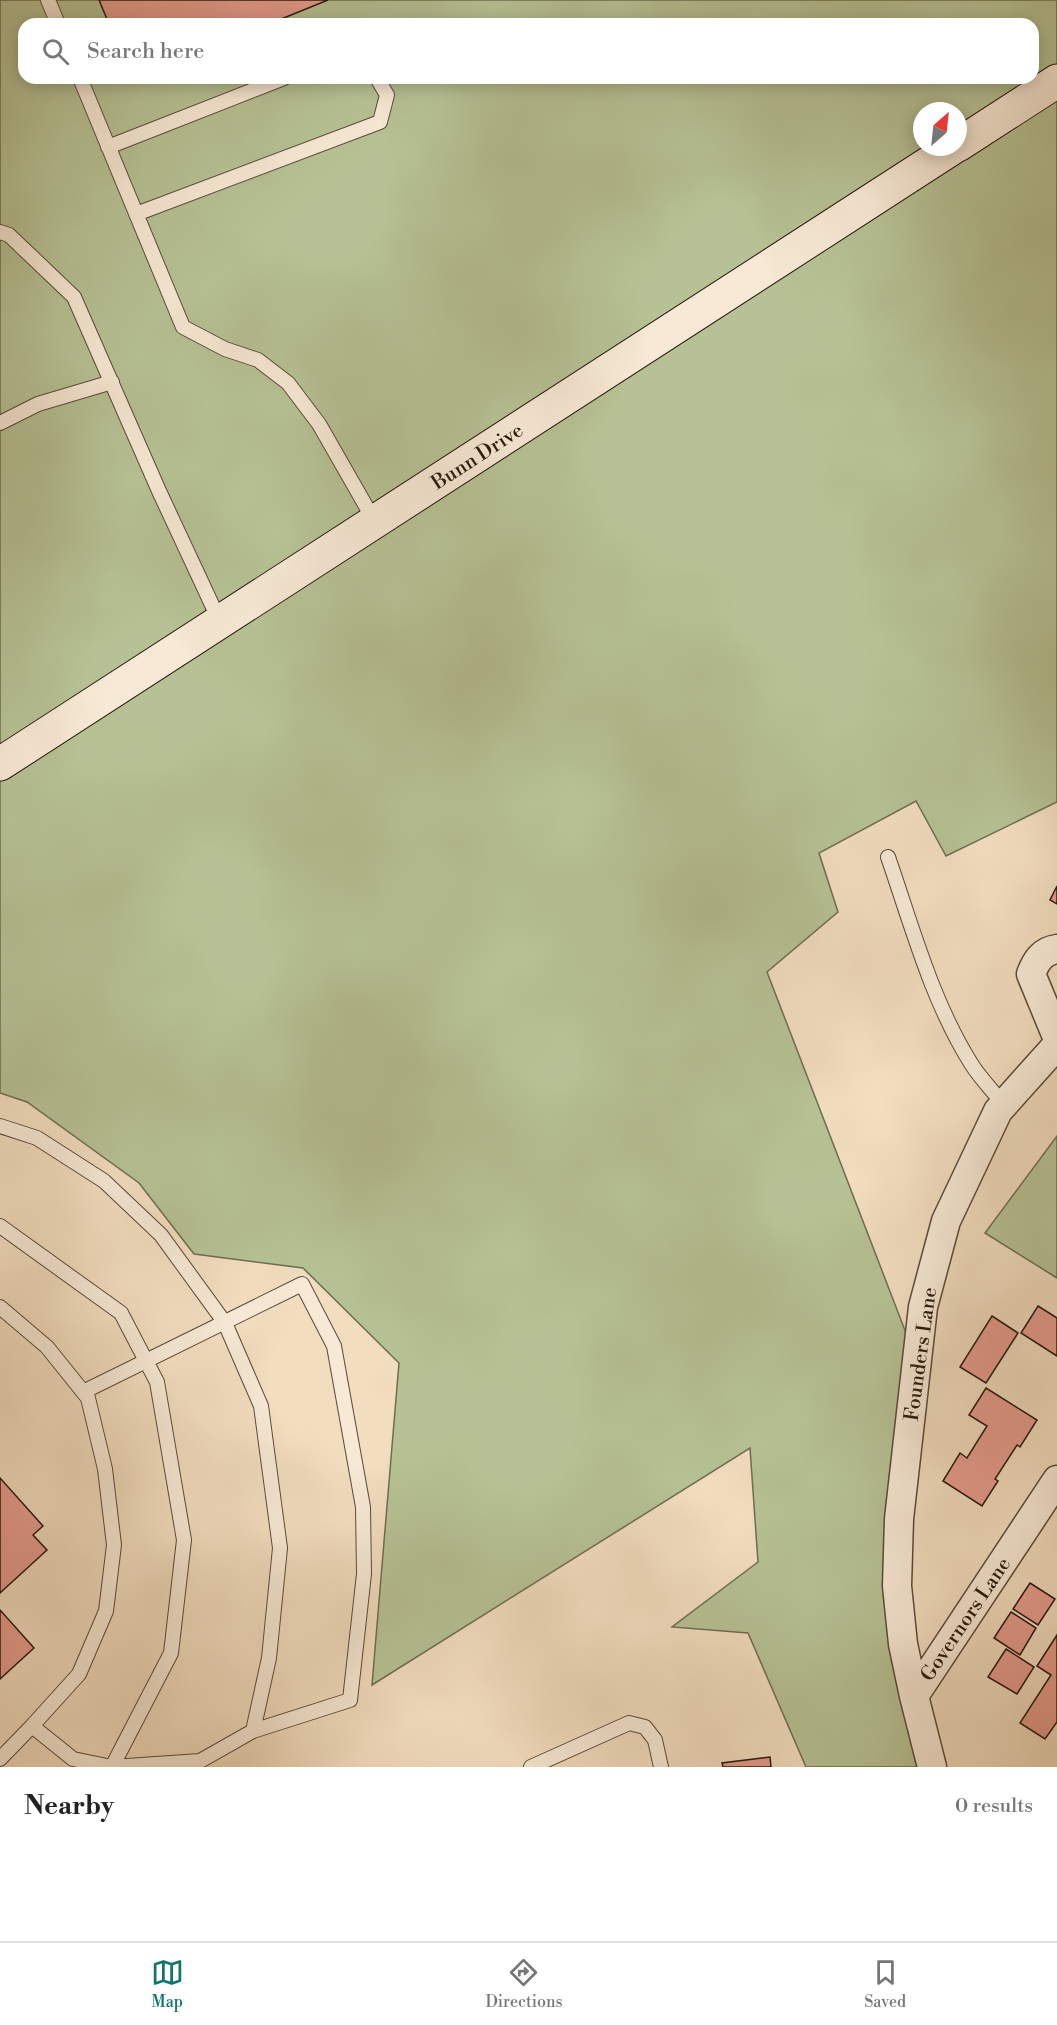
<!DOCTYPE html>
<style>
:root{--surface:#fff;--page:#f2f2f2;--text:#222;--muted:#767676;--line:#e0e0e0;--accent:#0f766e}
body{margin:0;font-family:"Libre Bodoni",serif;background:var(--page);color:var(--text)}
.compass{position:absolute;left:913px;top:102px;width:54px;height:54px;border-radius:50%;background:var(--surface);box-shadow:0 3px 15px #0003;rotate:27deg}
.list{margin:0;padding:0;list-style:none}
h2{display:flex;justify-content:space-between;align-items:center;height:78px;margin:0;padding:0 24px;font-size:26px}
h2 small{font-size:20px;font-weight:400;color:var(--muted)}
.icon{flex:none;width:33px;height:33px;fill:none;stroke:currentColor;stroke-width:2;stroke-linecap:round;stroke-linejoin:round}
.map{position:relative;flex:none;width:1057px;height:1767px;overflow:hidden}
.search{position:absolute;background:var(--surface);box-shadow:0 3px 15px #0003;left:18px;right:18px;top:18px;height:66px;display:flex;align-items:center;gap:15px;box-sizing:border-box;padding:0 21px;border-radius:18px;color:var(--muted);font-size:22px}
.sheet{height:174px;background:var(--surface)}
nav{display:flex;justify-content:space-around;align-items:center;box-sizing:border-box;height:84px;border-top:2px solid var(--line);background:var(--surface);font-size:16px;color:var(--muted)}
nav a{display:grid;justify-items:center;gap:3px}
nav .on{color:var(--accent)}
.map>svg:first-child{display:block}
.green{fill:#b6c295;stroke:#6e6d51;stroke-width:1.5;fill-rule:evenodd}
.building{fill:#e69c8e;stroke:#27180d;stroke-width:1.5}
.lines{fill:none;stroke-linecap:round;stroke-linejoin:round}
.lane-casing{stroke:#5a493a;stroke-width:16}
.street-casing{stroke:#5a493a;stroke-width:31}
.secondary-casing{stroke:#27180d;stroke-width:35}
.lane{stroke:#f7e9d5;stroke-width:14}
.street{stroke:#f7e9d5;stroke-width:28}
.secondary{stroke:#f7e9d5;stroke-width:33}
.labels{text-anchor:middle;stroke-width:4.5;stroke-linejoin:round;paint-order:stroke}
.street-label{font-size:20px;fill:#27180d;stroke:#f7e9d5}
</style>
<div class="map">
<svg width="1057" height="1767" viewBox="0 0 1057 1767">
<rect width="100%" height="100%" fill="#f2ddbf"/>
<filter id="stains"><feTurbulence type="fractalNoise" baseFrequency=".00333" numOctaves="4"/><feColorMatrix values="0 0 0 0 .2 0 0 0 0 .09 0 0 0 0 .02 0 0 0 .5 -.17"/></filter>
<radialGradient id="worn" r=".72"><stop offset=".6" stop-color="#630" stop-opacity="0"/><stop offset="1" stop-color="#630" stop-opacity=".3"/></radialGradient>
<path class="green" d="M0 0H1057V802L946 856 916 801 819 853 838 912 767 972 916 1359 894 1557 944 1767H806L748 1633 672 1627 758 1562 750 1448 372 1685 399 1363 303 1268 194 1254 139 1183 27 1102 0 1093ZM24 24H1033V78H24ZM922 111H958V147H922Z
M1057 1136V1278L985 1233Z"/>
<path class="building" d="M99 0H328L269 24H109Z
M1057 886V904L1050 900Z
M1038 1306 1057 1318V1356L1021 1333Z
M992 1316 1018 1333 986 1383 960 1367Z
M986 1388 1037 1420 1020 1447 1017 1445 995 1479 998 1481 982 1506 943 1481 960 1453 967 1458 987 1426 969 1415Z
M0 1478 43 1526 33 1535 47 1550 0 1593Z
M1030 1583 1055 1599 1038 1625 1013 1609Z
M0 1610 34 1648 0 1679Z
M1011 1612 1036 1628 1020 1655 994 1638Z
M1057 1635V1722L1045 1739 1020 1723 1051 1675 1037 1666Z
M1006 1649 1034 1667 1017 1694 988 1677Z
M770 1757 771 1767H723L722 1763Z"/>
<g class="lines">
<defs>
<path id="lane" d="M48 0 58 24
M80 78 183 327 225 349 258 360 288 383 319 424 375 522
M108 147 284 78
M136 214 380 122 387 95 377 78
M0 232 9 235 74 297 159 491 220 622
M0 423 38 404 112 382
M888 857C912 926 932 1002 972 1065 981 1079 993 1091 1003 1104
M0 1126 37 1138 104 1181 161 1235 225 1323 261 1406 280 1548 269 1658 253 1731
M0 1226 121 1313 157 1382 184 1540 171 1653 112 1767 73 1759 32 1726 0 1759
M0 1307 47 1347 88 1398 105 1469 114 1545 106 1611 79 1674 32 1726
M83 1392 302 1284 334 1346 363 1507 364 1574 350 1700 253 1731 200 1761 112 1767
M531 1767 629 1723 645 1727 655 1740 661 1767"/>
<path id="street" d="M1057 949C1042 951 1036 961 1031 974L1057 1037
M914 1696 903 1644 897 1586 899 1519 923 1307 946 1221 998 1111 1057 1045
M932 1767 914 1696 1057 1480"/>
<path id="secondary" d="M958 145 1057 81
M0 764 954 147"/>
</defs>
<use href="#lane" class="lane-casing"/>
<use href="#street" class="street-casing"/>
<use href="#secondary" class="secondary-casing"/>
<use href="#lane" class="lane"/>
<use href="#street" class="street"/>
<use href="#secondary" class="secondary"/>
</g>
<g class="labels">
<g class="street-label">
<text transform="translate(477 456) rotate(-33)" y="7">Bunn Drive</text>
<text transform="translate(920 1354) rotate(-82)" y="7">Founders Lane</text>
<text transform="translate(965 1619) rotate(-56)" y="7">Governors Lane</text>
</g>
</g>
<rect width="100%" height="100%" filter="url(#stains)"/>
<rect width="100%" height="100%" fill="url(#worn)"/>
</svg>
<svg class="compass" viewBox="-18 -18 36 36"><path d="M0-13l5 13h-10z" fill="#e53935"/><path d="M0 13l5-13h-10z" fill="#767676"/></svg>
<div class="search"><svg class="icon" aria-label="search" viewBox="0 0 24 24"><circle cx="10" cy="10" r="6"/><path d="M15 15l6 6"/></svg>Search here</div>
</div>
<section class="sheet">
<h2>Nearby<small>0 results</small></h2>
<ul class="list">
</ul>
</section>
<nav>
<a class="on"><svg class="icon" aria-label="map" viewBox="0 0 24 24"><path d="M3 6l6-2 6 2 6-2v14l-6 2-6-2-6 2zM9 4v14M15 6v14"/></svg>Map</a>
<a><svg class="icon" aria-label="directions" viewBox="0 0 24 24"><path d="M12 3l9 9-9 9-9-9zM9 14v-3h6M13 9l2 2-2 2"/></svg>Directions</a>
<a><svg class="icon" aria-label="saved" viewBox="0 0 24 24"><path d="M7 4h10v16l-5-4-5 4z"/></svg>Saved</a>
</nav>
